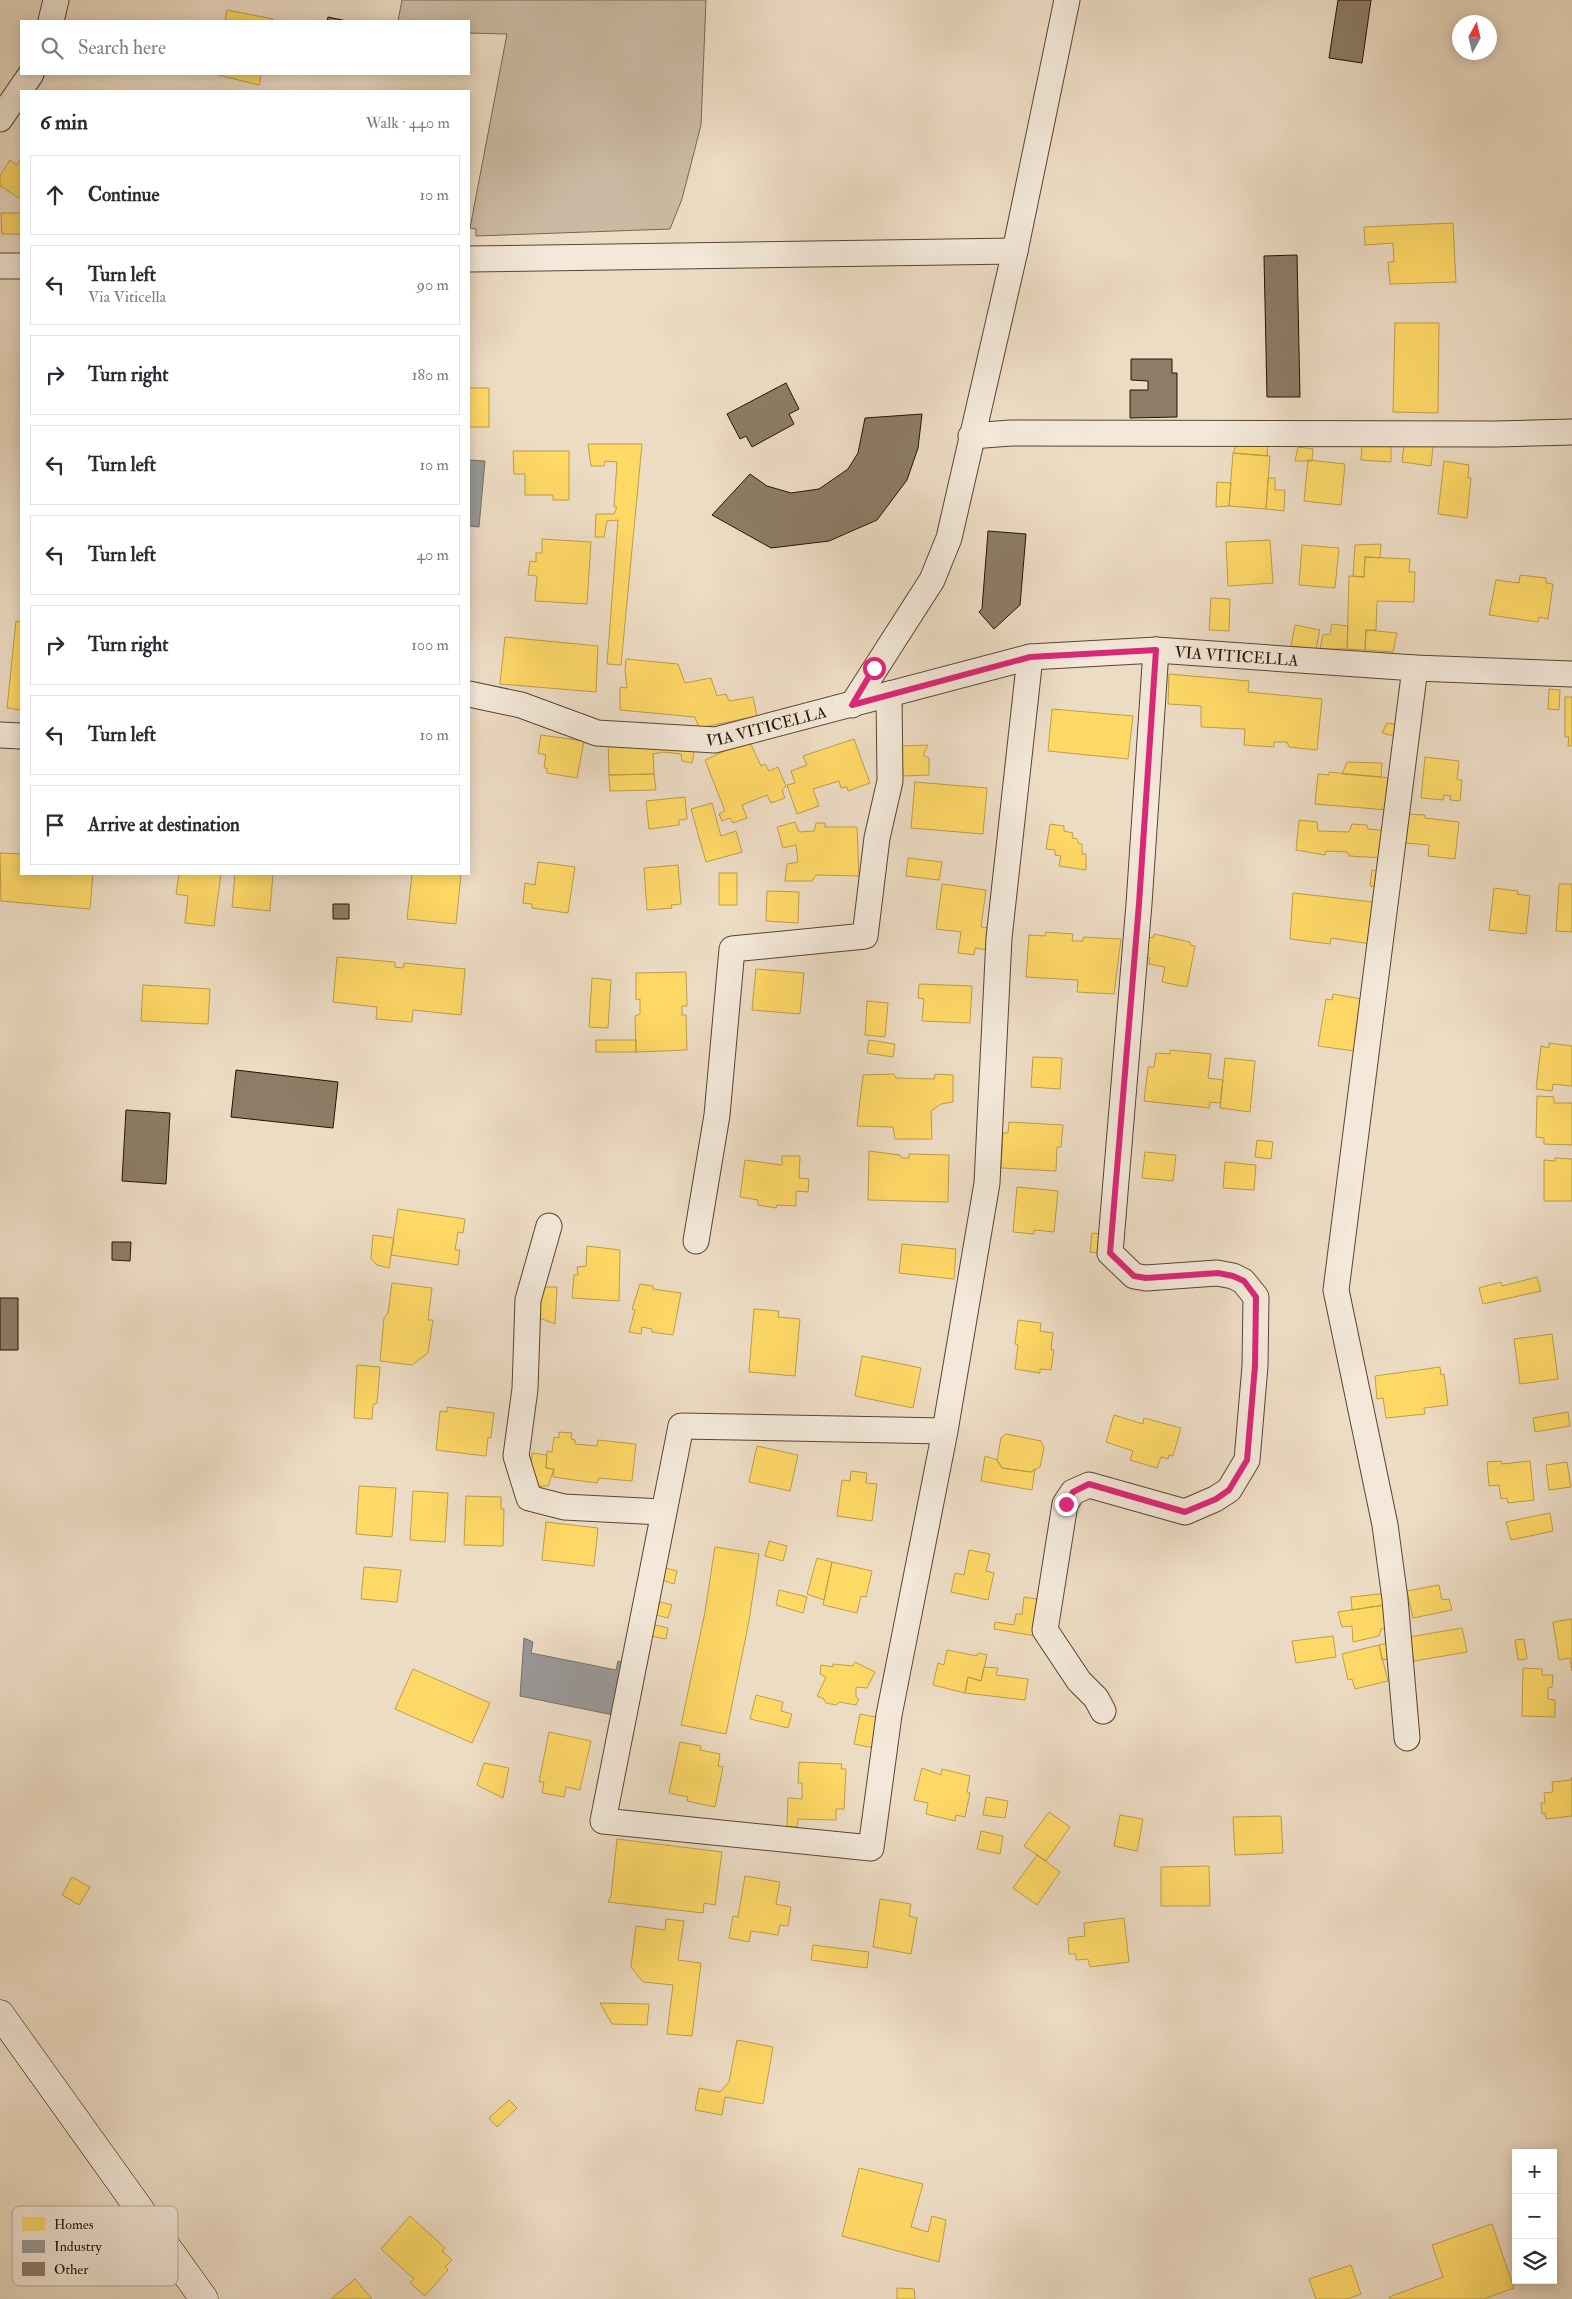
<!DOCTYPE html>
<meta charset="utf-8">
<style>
:root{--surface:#fff;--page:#f7f7f7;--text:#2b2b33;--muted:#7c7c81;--line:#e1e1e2}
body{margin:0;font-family:"IM FELL Double Pica",serif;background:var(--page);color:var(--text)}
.controls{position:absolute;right:15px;bottom:15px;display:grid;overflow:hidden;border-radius:0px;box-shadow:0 2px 12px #0003}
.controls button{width:45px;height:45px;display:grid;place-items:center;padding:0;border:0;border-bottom:1px solid var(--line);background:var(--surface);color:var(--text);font:25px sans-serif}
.compass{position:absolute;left:1452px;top:15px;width:45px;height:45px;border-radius:50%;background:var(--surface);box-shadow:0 2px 12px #0003;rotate:8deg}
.stop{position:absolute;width:15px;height:15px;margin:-11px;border:4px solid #db2777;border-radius:50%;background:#fff}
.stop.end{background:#db2777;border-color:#fff;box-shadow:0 1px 5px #0008}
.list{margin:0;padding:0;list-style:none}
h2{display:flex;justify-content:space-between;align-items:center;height:65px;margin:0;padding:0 20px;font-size:21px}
h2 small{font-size:16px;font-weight:400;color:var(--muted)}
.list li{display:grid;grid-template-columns:32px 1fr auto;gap:15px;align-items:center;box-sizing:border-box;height:80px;margin:0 10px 10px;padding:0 10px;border:1px solid var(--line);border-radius:0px}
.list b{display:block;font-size:19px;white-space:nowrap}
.list p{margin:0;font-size:16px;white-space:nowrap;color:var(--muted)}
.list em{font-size:16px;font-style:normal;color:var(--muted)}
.icon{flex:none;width:28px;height:28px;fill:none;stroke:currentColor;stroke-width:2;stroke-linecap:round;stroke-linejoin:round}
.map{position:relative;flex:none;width:1572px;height:2299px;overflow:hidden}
.search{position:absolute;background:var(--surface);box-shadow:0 2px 12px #0003;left:20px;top:20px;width:450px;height:55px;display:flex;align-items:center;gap:12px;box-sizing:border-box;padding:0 18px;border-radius:0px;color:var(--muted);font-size:19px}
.panel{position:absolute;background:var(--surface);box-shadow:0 2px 12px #0003;left:20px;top:90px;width:450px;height:785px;border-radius:0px}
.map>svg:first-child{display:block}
.green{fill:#cbbaa3;stroke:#786652}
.homes{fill:#ffd966;stroke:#be9e47}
.industry{fill:#999;stroke:#76716b}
.building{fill:#8d7c66;stroke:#261300}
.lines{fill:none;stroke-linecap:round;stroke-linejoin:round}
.street-casing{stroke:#584531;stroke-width:27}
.secondary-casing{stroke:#261300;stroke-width:29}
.street{stroke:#f3e8d9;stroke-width:25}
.secondary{stroke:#f3e8d9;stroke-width:28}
.route{stroke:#db2777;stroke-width:6}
.labels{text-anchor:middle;stroke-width:5;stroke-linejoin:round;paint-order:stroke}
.street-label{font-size:16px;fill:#261300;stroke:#f3e8d9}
.key{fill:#f3e8d9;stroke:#b6a898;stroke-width:1}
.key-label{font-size:14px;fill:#261300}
</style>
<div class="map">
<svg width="1572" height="2299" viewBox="0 0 1572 2299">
<rect width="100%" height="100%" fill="#eddcc4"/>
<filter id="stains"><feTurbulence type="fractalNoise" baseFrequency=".004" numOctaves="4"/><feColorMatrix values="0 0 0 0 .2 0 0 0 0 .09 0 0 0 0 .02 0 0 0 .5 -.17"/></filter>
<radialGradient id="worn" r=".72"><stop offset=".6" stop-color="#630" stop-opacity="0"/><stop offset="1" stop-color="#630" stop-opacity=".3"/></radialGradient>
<path class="green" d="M402 0H706L701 125 682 199 670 229 476 236V229L470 228 507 34 469 33V21H398Z"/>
<path class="homes" d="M227 10 273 19 272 21H225Z
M214 74H261L259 85Z
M21 158V199L0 186V176L10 160 17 165Z
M1 213H21V234H2Z
M1453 223 1456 282 1390 284 1388 262H1394L1393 243 1365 245 1364 227Z
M1395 323H1439L1438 413 1393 412Z
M469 388H489V427H469Z
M1238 442H1268L1267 456 1233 453Z
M588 444H642L621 665 607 664 618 520 607 521 604 537H595L596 514H614L617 507H614L617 462 605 461 604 466H591Z
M1404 444H1422L1433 447 1431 466 1402 462Z
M1362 445H1391V462L1361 460Z
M1298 447 1313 449 1312 461H1295Z
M513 451H569V500H553V495H525V474H514Z
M1233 453 1270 456 1266 509 1229 506Z
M1308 460 1345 464 1341 505 1304 501Z
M1444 461 1469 465 1468 478H1471L1467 518 1438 514Z
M1268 478H1275V490H1285L1284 511 1266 509Z
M1217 482 1231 483 1229 506 1216 507Z
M542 539 591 542 587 604 535 601 537 576 528 575 530 561 536 562V553H542Z
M1270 540 1273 583 1228 586 1226 542Z
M1381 544 1380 558 1365 557 1364 577 1353 576 1355 545Z
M1302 545 1339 548 1335 588 1299 585Z
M1365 557 1410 559 1409 572H1415L1414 602 1377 601 1376 630H1366L1365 650 1347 649 1349 576 1364 577Z
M1520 575 1546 578V583L1553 584 1548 619 1539 617 1538 622 1489 615 1496 580 1519 583Z
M1211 598 1230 599 1229 631 1209 630Z
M16 621 21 622V710L7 708Z
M1332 624 1348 626 1347 649H1320L1323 635 1330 634Z
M1295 625 1320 630 1316 649 1291 646Z
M1366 630 1397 633 1393 652 1365 650Z
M505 637 598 646 596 692 500 684Z
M626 659 678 664 685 683 711 678 717 696 726 694 729 701 753 697 757 716 699 728 695 717 620 710V687L627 688 625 670Z
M1169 674 1249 681 1248 692 1322 699 1317 750 1289 747 1287 742H1274V747L1244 745 1245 729 1201 727V706L1168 704Z
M1549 689 1560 690 1559 710 1548 709Z
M1565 697H1572V746H1568L1569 737H1565Z
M1052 709 1133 716 1128 759 1048 751Z
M1387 723 1405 726 1394 736 1382 733Z
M541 735 584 741 577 778 547 773V768H544L546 755 538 753Z
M854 739 870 783 848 791 847 787 841 788 839 781 813 789 819 806 797 814 787 785 795 783 791 771 807 765 803 756Z
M608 740 689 743 694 753 692 763 682 761 681 754 663 752 653 754 654 774 609 775Z
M749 740 761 766 765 764 769 771 778 767 786 786 782 790 785 798 771 803 767 795 742 805 747 818 733 823 730 818 722 821 719 814 725 811 705 760Z
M928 745 923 755 929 758V775L903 776 902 746Z
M1425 757 1459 761 1457 780H1462L1460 801 1450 800 1451 796 1444 795 1443 800 1421 798Z
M1347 762 1382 763 1381 777 1342 774Z
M1329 772 1391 778 1388 810 1315 804 1318 774 1329 775Z
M654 774 656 790 610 791 609 775Z
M915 782 987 788 983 834 911 828Z
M685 797 687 819 679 820V825L649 829 646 801Z
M712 803 721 836 736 831 742 852 706 862 691 809Z
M1407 814 1425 815V818L1459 822 1455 859 1428 856 1429 845 1405 843Z
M1299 820 1317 822 1318 831 1349 832 1352 824 1367 825 1368 829 1388 831 1385 858 1349 856 1347 852 1326 851 1325 855 1296 850Z
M795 822 799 832 814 831 816 823H825V827H857L859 876 816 875 812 881H785L787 864 798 862 796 845 783 848 777 827Z
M1050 824 1064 826V831L1073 833 1072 838 1077 839 1079 844H1082V854H1086V870L1059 866 1061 856 1055 855V850L1046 849Z
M0 853 21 854V874H93L90 909 1 901Z
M908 858 942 862 939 880 906 876Z
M538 862 575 867 568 913 532 908V904L523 903 525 883 535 885Z
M678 865 681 904 671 905 672 908 647 910 644 868Z
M1372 870 1384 871 1382 888 1370 886Z
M719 873H737V905H719Z
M179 874H221L214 926 185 923 188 896 176 894Z
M235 874H273L270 911 232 907Z
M412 874H461L456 924 407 919Z
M942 884 986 890 981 927 991 928 988 950 975 948 974 955 958 953 961 932 936 929Z
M1559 884H1572V932L1556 931Z
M1494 888 1518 891 1517 894 1530 896 1526 934 1489 930Z
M767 891 799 892 798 923 766 921Z
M1293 893 1373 902 1372 908H1380L1371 944 1331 938 1330 944 1290 939Z
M1046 932 1073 934 1072 941H1083V937L1121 939 1114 994 1077 992 1078 980 1026 977 1029 935 1045 936Z
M1154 934 1190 942V945L1195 946 1187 987 1162 982 1165 967 1149 964 1150 958 1144 957 1148 937 1153 938Z
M337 957 395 962V967L403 968 404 963 465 969 461 1015 413 1010 412 1022 376 1019 377 1007 333 1002Z
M756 969 804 973 800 1014 752 1010Z
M686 972 687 1006H682V1015H686L687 1050 636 1052 635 1016 640 1014V999L636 1000V973Z
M592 978 611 980 608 1028 589 1027Z
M919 984 972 986 970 1023 922 1021 924 999 918 998Z
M143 985 210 989 208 1024 141 1021Z
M1333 994 1362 999 1354 1051 1318 1046 1326 999 1332 1000Z
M867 1001 888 1003 885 1037 865 1035Z
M596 1040H636V1052H596Z
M869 1040 895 1044 893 1057 867 1053Z
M1549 1043 1572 1046V1086L1553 1084 1552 1091 1536 1089 1541 1046 1549 1048Z
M1170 1050 1211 1054 1208 1078 1223 1080 1220 1103 1210 1102 1209 1108 1144 1101 1148 1067H1154L1156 1053 1170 1054Z
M1033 1057 1062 1058 1060 1089 1031 1087Z
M1225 1058 1255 1061 1250 1112 1220 1108Z
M894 1074 896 1078 934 1079 935 1074 953 1075V1102L941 1104 931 1111 932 1139H895L893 1127 857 1126 863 1075Z
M1537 1096 1554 1097V1103H1572V1145L1544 1144V1138L1536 1137Z
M1009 1122 1063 1125 1061 1147H1057L1056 1171 1001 1168 1003 1133H1008Z
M1257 1140 1273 1142 1271 1159 1255 1157Z
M869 1151 900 1155 902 1158H909V1154L949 1155 948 1202 868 1200Z
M1145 1152 1176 1155 1173 1181 1142 1178Z
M782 1156H800L799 1178 809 1179 808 1192 796 1191V1206L777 1205 776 1208 758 1205V1200L740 1197 745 1160 782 1165Z
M1555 1158 1572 1159V1201H1544V1160L1555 1161Z
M1225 1162 1256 1165 1254 1190 1223 1188Z
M1017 1187 1058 1191 1054 1232 1034 1230V1234L1013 1232Z
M398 1209 465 1219 463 1233 458 1232 455 1250H460L458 1265 391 1255Z
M1092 1233 1101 1234 1106 1254 1090 1252Z
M373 1235 394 1238 389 1268 377 1265 371 1259Z
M902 1244 956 1249 954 1279 899 1273Z
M587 1246 620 1250 619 1301 572 1298 574 1275H578L577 1267 586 1266Z
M1537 1277 1541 1291 1483 1304 1479 1288 1501 1282 1502 1286Z
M392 1283 432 1288 428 1320H433L428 1353 412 1365 380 1361 384 1318 388 1313Z
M640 1284 653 1286V1289L681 1293 673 1335 652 1332V1329L642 1327 641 1334 629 1332 635 1310 632 1309Z
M538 1287H557L555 1324 537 1317Z
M754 1309 779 1311 778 1317 800 1319 795 1376 749 1372Z
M1018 1320 1041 1323 1040 1331 1053 1333 1051 1350H1054L1051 1370 1040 1369V1373L1015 1369 1018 1345 1015 1344Z
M1552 1334 1558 1379 1520 1384 1514 1339Z
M862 1356 921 1368 913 1408 855 1396Z
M357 1365 380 1367 377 1403 373 1405 372 1419 354 1418Z
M1440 1367 1441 1375 1444 1374 1448 1405 1424 1408 1425 1414 1386 1418 1383 1398 1377 1399 1375 1376Z
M447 1407 494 1413 491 1438 488 1437 486 1456 436 1450 440 1411 447 1412Z
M1568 1412 1570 1426 1535 1432 1533 1418Z
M1114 1415 1143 1424 1144 1418 1181 1428 1173 1456 1169 1455 1168 1459 1161 1457 1157 1468 1130 1460 1133 1451 1106 1442Z
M559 1432 572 1433 571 1439 575 1440V1444L597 1446 598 1440 636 1444 632 1481 599 1478 597 1483 553 1477 554 1469 546 1468 547 1451 552 1452 554 1437 559 1438Z
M1006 1434 1041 1441 1044 1448 1040 1467 1031 1472 1002 1468 997 1460 1001 1438Z
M757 1446 798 1455 790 1491 749 1482Z
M532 1453 547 1455 546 1468 554 1469 548 1486H530Z
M985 1456 997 1460 1002 1468 1031 1472 1035 1469 1032 1490 981 1481Z
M1501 1461 1502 1464 1530 1461 1534 1500 1508 1503 1507 1498 1501 1499 1499 1485 1489 1486 1487 1462Z
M1567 1462 1571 1487 1549 1490 1546 1465Z
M851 1471 867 1473 866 1483 877 1484 872 1521 837 1516 842 1480 850 1481Z
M359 1486 396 1488 392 1537 356 1534Z
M413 1491 448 1493 445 1542 410 1540Z
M466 1496 501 1497V1509H504L503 1546 464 1545Z
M1550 1513 1553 1531 1511 1540 1506 1522Z
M546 1522 598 1528 594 1566 542 1560Z
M769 1541 787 1546 783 1561 765 1556Z
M715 1547 759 1554 749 1621 726 1734 681 1725 705 1612Z
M969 1550 990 1554 986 1571 994 1573 988 1600 951 1592 955 1573 964 1575Z
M817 1558 832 1562 824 1600 807 1594Z
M832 1562 872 1571 866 1597 861 1596 857 1613 823 1605Z
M364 1567 401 1570 397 1602 361 1599Z
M665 1568 677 1571 674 1584 662 1580Z
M1439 1585 1442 1600 1449 1599 1452 1610 1413 1618 1407 1591Z
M779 1590 807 1597 803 1613 776 1605Z
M1389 1593 1391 1604 1352 1610 1351 1597Z
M1024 1597 1042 1600 1036 1636 994 1629 995 1622 1014 1625 1016 1614H1022Z
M660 1602 672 1605 668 1618 656 1615Z
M1391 1604 1389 1628 1381 1629 1379 1636 1353 1642 1352 1626 1342 1627 1338 1612Z
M1572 1619V1671L1570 1658 1559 1660 1553 1622Z
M655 1625 668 1628 666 1639 651 1636Z
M1462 1628 1467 1652 1414 1661 1409 1637Z
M1333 1636 1336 1657 1296 1663 1292 1641Z
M1524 1639 1527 1659 1518 1660 1515 1640Z
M1395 1641 1396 1657 1382 1660 1379 1645Z
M1379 1645 1388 1681 1355 1689 1352 1679 1348 1680 1342 1654Z
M947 1650 977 1656 978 1653 987 1655 981 1681 968 1677 965 1693 933 1685 938 1663 944 1665Z
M855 1662 875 1672 867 1688 856 1687V1697L859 1699 856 1705 839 1702 836 1705 826 1703 824 1699 817 1696 826 1677 820 1674 821 1665 833 1667V1664L853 1666Z
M984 1667 998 1668 996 1675 1028 1679 1025 1700 965 1693 968 1677 981 1681Z
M1523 1668 1542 1669V1675H1553L1552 1687 1548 1688V1699L1555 1700V1717L1522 1716Z
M413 1669 490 1703 472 1743 395 1709Z
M756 1695 783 1702 781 1711 792 1714 788 1728 750 1719Z
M860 1714 880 1718 874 1748 854 1744Z
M549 1732 591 1741 580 1790 566 1787 564 1797 542 1793 544 1782H539Z
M680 1742 701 1746 700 1750 720 1754 718 1766 723 1767 715 1807 687 1801 688 1797 669 1793Z
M799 1762 842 1764 841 1769H846L844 1809H836V1820L798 1819 797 1827 787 1826 788 1798 802 1799V1783H798Z
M484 1763 509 1768 503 1798 477 1785Z
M922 1768 941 1775 942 1769 970 1776 967 1792 970 1793 965 1817 956 1815 955 1821 926 1814 928 1803 914 1800Z
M1572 1777V1816L1546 1819 1545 1813 1542 1814 1541 1803H1545L1544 1793 1553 1792 1552 1782 1572 1780Z
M986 1797 1008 1801 1005 1818 983 1815Z
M1049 1812 1070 1827 1046 1861 1024 1846Z
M1120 1815 1143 1819 1137 1851 1114 1846Z
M1281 1816 1283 1853 1235 1855 1233 1817Z
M981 1831 1003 1836 1000 1854 977 1849Z
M617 1839 722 1852 715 1905 704 1903 703 1913 608 1902 611 1896Z
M1037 1855 1060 1872 1037 1905 1013 1888Z
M1209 1866 1210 1906H1161V1867Z
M745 1876 780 1882 776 1904 791 1907 788 1926 780 1925 778 1935 751 1931 749 1942 729 1938 733 1916 738 1917Z
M72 1877 90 1887 79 1905 62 1895Z
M880 1899 911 1904 909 1916 917 1918 911 1954 873 1947Z
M1124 1918 1129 1962 1090 1967 1088 1959 1076 1960V1954H1069L1068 1938 1085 1936 1084 1923Z
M666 1919 684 1921 678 1960 701 1963 692 2036 667 2034 673 1985 643 1982 631 1967 636 1926 665 1930Z
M813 1945 869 1952 867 1968 811 1960Z
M600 2003 649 2004 647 2025 612 2024Z
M737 2040 773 2047 763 2104 725 2097 722 2115 695 2110 699 2088 720 2092 729 2082Z
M509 2100 517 2108 497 2127 489 2118Z
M859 2168 923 2184 911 2227 928 2232 932 2216 946 2220 939 2262 842 2236Z
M410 2216 445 2248 442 2251 452 2260 445 2267 448 2270 425 2296 410 2283 414 2279 381 2249Z
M1492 2224 1514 2288 1484 2299H1390L1389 2297 1443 2277 1432 2245Z
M1351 2265 1361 2294 1347 2299H1316L1309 2279Z
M355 2279 372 2299H331Z
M897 2288 914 2289 915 2299H897Z"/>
<path class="industry" d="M469 460 485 461 479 527 469 526Z
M524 1638 533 1642 531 1653 616 1670 618 1661 627 1663 618 1716 520 1696Z"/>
<path class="building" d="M1338 0H1371L1362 63 1329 58Z
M328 17 347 21H327Z
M1297 255 1300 397H1267L1264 256Z
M1131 359H1172V373H1177V417L1130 418V390H1148V381L1131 380Z
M786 383 799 409 789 414 794 424 752 447 746 436 740 439 727 414Z
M922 414 918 448 907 480 877 520 829 541 771 548 712 515 750 474 767 486 791 493 819 489 848 469 858 453 865 418Z
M988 531 1026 534 1020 605 994 629 979 612 982 609Z
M333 904H349V919H333Z
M236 1070 338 1082 333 1128 231 1117Z
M126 1110 170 1113 166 1184 122 1181Z
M112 1242H131L130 1261 112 1260Z
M0 1298H18V1350H0Z"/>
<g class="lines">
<defs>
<g id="street">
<path d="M51 21 56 0"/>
<path d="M0 119 31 74"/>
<path d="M469 259 1015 251"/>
<path d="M0 266H21"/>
<path d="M971 436 1011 433 1496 434 1572 432"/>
<path id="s1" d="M469 694 521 705 597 733 715 740 1030 657 1156 650 1415 668 1572 674"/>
<path d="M852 705 932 580 949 538 1015 251 1067 0"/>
<path d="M0 735 21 736"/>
<path d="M549 1226 528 1300 525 1389 516 1456 529 1498 564 1507 662 1512"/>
<path d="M696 1241 717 1115 732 949 865 936 877 838 890 781 889 694"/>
<path d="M945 1431 681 1426 603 1821 871 1848 889 1715 945 1431 987 1183 999 938 1030 657"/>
<path d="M1103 1711 1096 1698 1079 1681 1045 1630 1065 1504 1073 1492 1089 1485 1185 1512 1215 1499 1229 1490 1247 1460 1255 1366 1256 1297 1243 1281 1233 1276 1217 1273 1146 1278 1134 1276 1110 1253 1139 904 1156 650"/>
<path d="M1407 1738 1395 1599 1385 1525 1336 1290 1415 668"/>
</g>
<path id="secondary" d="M0 2014 204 2299"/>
</defs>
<use href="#street" class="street-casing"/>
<use href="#secondary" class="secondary-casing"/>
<use href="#street" class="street"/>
<use href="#secondary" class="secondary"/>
</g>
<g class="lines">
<path class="route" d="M874 668 852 705 1030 657 1156 650 1139 904 1110 1253 1134 1276 1146 1278 1218 1273 1233 1276 1244 1281 1256 1297 1255 1366 1247 1460 1229 1490 1216 1499 1185 1512 1089 1484 1073 1492 1066 1504"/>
</g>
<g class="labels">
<g class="street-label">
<text dy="6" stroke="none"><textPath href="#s1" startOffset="785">VIA VITICELLA</textPath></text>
<text dy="6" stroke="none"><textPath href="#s1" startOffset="305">VIA VITICELLA</textPath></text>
</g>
</g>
<rect x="12" y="2206" width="166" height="80" rx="8" class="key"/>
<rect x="22" y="2217" width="23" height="14" fill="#ffd966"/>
<rect x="22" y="2240" width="23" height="13" fill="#999"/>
<rect x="22" y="2262" width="23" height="14" fill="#8d7c66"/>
<g class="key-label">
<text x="54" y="2229">Homes</text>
<text x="54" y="2251">Industry</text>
<text x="54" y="2274">Other</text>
</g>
<rect width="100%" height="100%" filter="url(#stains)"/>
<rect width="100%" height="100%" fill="url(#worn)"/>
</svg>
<div class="controls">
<button>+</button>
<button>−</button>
<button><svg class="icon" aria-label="layers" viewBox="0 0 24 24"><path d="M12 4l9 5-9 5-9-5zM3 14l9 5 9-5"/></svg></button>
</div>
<svg class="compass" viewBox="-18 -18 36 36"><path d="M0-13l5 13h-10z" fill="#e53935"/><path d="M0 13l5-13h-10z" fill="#7c7c81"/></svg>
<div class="stop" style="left:874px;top:668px"></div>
<div class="stop end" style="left:1066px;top:1504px"></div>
<div class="search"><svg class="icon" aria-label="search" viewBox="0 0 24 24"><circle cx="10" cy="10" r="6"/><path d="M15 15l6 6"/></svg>Search here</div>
<section class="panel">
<h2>6 min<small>Walk · 440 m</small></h2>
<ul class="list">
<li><svg class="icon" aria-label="ahead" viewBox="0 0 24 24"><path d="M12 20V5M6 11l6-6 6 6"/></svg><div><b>Continue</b></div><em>10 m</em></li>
<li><svg class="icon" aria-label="left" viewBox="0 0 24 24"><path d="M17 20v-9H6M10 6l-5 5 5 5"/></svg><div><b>Turn left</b><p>Via Viticella</p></div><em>90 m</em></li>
<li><svg class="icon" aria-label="right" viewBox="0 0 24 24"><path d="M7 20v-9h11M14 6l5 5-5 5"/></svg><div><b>Turn right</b></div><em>180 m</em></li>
<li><svg class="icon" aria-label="left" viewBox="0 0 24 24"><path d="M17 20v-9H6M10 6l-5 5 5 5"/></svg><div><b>Turn left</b></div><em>10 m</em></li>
<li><svg class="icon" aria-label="left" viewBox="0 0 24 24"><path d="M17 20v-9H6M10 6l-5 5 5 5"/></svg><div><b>Turn left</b></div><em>40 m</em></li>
<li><svg class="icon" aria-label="right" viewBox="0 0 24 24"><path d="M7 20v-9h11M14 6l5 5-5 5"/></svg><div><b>Turn right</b></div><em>100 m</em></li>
<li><svg class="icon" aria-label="left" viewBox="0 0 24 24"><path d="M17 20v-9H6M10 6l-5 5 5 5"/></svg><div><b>Turn left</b></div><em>10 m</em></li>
<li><svg class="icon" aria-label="arrive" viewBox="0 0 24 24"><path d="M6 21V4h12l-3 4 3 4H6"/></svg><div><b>Arrive at destination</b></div></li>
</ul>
</section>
</div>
